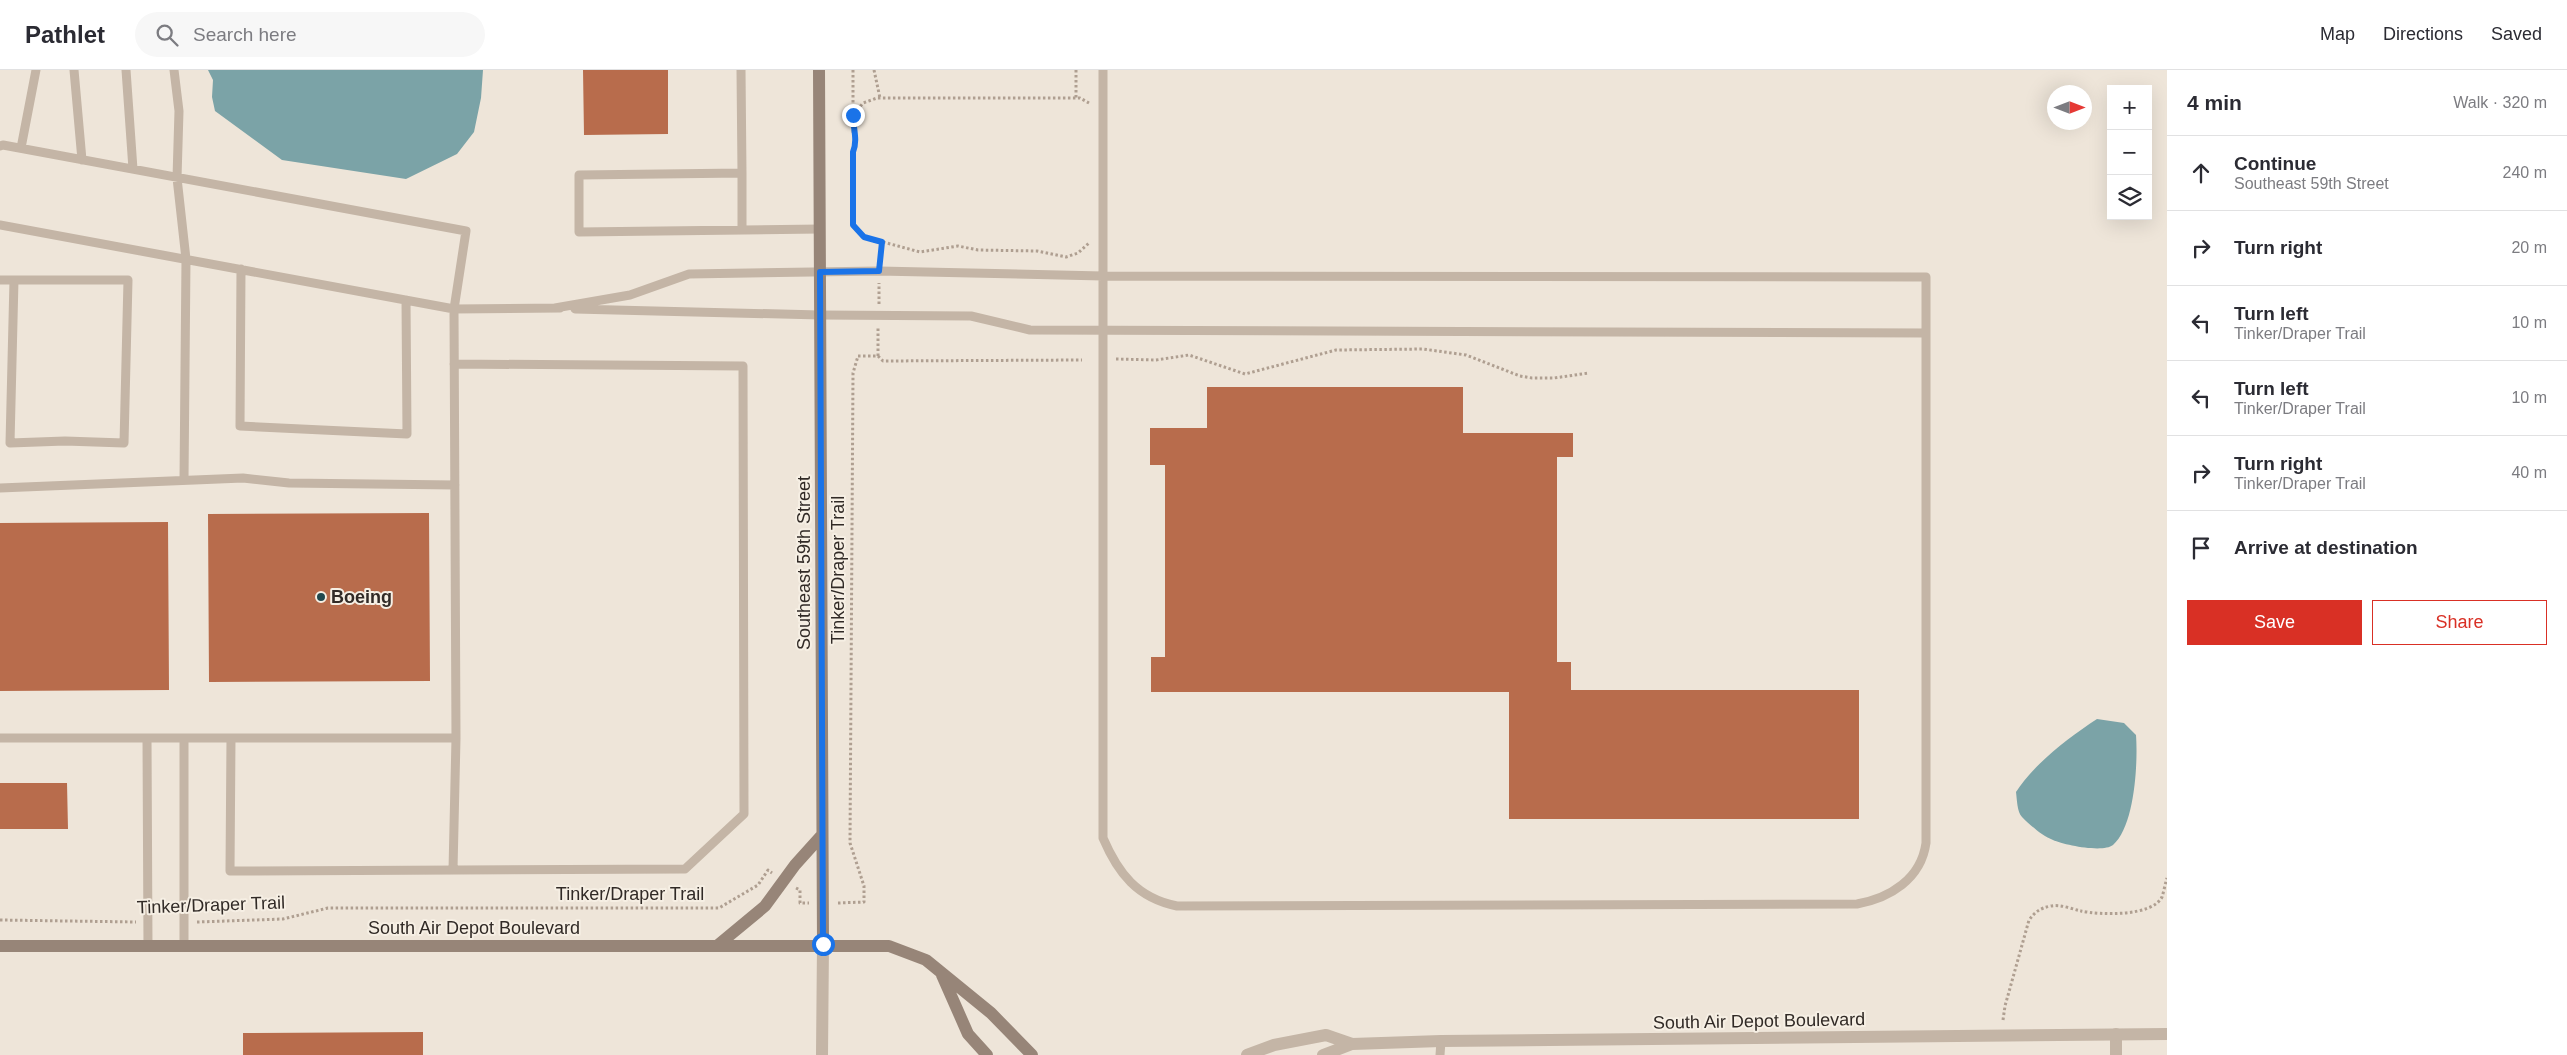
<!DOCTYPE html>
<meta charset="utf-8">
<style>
:root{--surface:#fff;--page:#f7f7f7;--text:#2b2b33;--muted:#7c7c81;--line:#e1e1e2;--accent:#d93025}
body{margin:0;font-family:Arial,sans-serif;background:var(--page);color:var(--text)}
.controls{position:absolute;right:15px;top:15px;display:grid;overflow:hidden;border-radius:0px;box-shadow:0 5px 20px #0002}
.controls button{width:45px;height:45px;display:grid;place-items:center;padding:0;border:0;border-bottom:1px solid var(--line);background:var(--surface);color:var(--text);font:25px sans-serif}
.compass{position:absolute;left:2047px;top:15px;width:45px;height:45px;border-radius:50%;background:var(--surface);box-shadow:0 5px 20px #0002;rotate:90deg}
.stop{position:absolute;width:15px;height:15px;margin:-11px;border:4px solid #1a73e8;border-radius:50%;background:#fff}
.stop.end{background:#1a73e8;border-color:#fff;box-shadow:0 1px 5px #0008}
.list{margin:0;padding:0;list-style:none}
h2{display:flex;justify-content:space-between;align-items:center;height:65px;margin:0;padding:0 20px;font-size:21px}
h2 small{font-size:16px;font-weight:400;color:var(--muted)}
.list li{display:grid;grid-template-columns:32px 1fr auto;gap:15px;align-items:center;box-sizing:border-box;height:75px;padding:0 20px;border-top:1px solid var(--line)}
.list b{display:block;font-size:19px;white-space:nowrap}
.list p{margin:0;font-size:16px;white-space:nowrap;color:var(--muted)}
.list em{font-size:16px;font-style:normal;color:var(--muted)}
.actions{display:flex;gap:10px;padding:15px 20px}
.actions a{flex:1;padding:11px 0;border:1px solid var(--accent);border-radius:0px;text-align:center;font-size:18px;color:var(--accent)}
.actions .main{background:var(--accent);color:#fff}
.icon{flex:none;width:28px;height:28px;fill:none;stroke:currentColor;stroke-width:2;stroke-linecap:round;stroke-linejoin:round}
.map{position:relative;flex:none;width:2167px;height:985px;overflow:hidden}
header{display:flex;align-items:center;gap:30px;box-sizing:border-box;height:70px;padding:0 25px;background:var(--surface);border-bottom:1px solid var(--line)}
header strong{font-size:24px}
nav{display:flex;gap:28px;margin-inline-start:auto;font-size:18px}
.search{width:350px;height:45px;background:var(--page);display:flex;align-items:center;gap:12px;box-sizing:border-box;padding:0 18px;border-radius:28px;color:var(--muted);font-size:19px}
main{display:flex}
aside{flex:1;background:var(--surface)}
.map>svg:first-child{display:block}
.water{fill:#7ba3a7}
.building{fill:#b86c4c}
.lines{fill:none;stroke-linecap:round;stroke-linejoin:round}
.path{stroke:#af9f91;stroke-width:3;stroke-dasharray:2.5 2.5;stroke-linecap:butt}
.service{stroke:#c4b5a6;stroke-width:9}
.minor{stroke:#c4b5a6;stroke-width:12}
.tertiary{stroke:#c4b5a6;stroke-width:12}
.secondary{stroke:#978578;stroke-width:12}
.route{stroke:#1a73e8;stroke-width:6}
.poi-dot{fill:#21484e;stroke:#f6efe4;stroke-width:2}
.labels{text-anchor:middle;stroke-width:4;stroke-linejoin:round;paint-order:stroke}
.street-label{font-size:18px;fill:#312a26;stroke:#f6efe4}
.poi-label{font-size:18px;font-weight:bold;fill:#312a26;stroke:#f6efe4;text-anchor:start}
</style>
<header>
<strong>Pathlet</strong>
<div class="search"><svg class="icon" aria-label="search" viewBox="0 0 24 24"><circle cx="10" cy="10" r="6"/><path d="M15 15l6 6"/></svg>Search here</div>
<nav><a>Map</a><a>Directions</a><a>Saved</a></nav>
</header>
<main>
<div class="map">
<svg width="2167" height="985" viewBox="0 0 2167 985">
<rect width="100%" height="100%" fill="#eee5d9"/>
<path class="water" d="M208 0H483L481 28 474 62 457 84 406 109 282 90 215 41 212 27 213 10Z
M2097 649 2124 653 2136 665C2138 692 2135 756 2113 775 2103 783 2064 775 2053 770 2042 766 2030 755 2022 747 2017 742 2017 729 2016 722 2035 693 2068 668 2097 649Z"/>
<path class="building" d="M583 0H668V64L584 65Z
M1207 317H1463V363H1573V387H1557V592H1571V620H1859V749H1509V622H1151V587H1165V395H1150V358H1207Z
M429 443 430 611 209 612 208 444Z
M168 452 169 620 0 621V453Z
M0 713H67L68 759H0Z
M423 962V985H243V963Z"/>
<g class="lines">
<path class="path" d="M853 0V62L856 70 853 82V155L864 167 883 172 879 189
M874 0 880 28
M1076 0V28
M854 44 863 33 877 28H1080L1089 33
M883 172 920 182 958 176 978 180 1037 181 1066 187 1078 183 1089 173
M879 234V213
M878 286 883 291 1082 290
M1116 289 1156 290 1189 285 1245 304 1336 280 1423 279 1466 285 1520 306 1532 308H1554L1589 303
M796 818 800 820V833H809
M838 833 864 832V816L850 773 853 303 858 286H878V258
M0 850 136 852
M197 852 283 849 328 838H719L758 815 768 800 772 803
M2003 950 2005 936 2029 850C2035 842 2040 838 2051 836 2060 834 2072 839 2081 841 2099 845 2152 847 2162 827 2164 821 2165 814 2167 808"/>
<path class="service" d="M74 0 82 90
M126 0 133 99
M174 0 179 41 177 108 186 189 184 410
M741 0 742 103 579 105V162L820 159
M0 76 3 75 466 161 454 239 456 668 453 800
M21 78 36 0
M742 103V160
M0 155 454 239 560 238
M241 199 240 356 407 364 406 230
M0 210H128L124 373 65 371 10 373 14 210
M555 238 630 225 689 204 879 201 1103 206 1926 207V773C1921 809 1890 828 1857 834L1177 836C1137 828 1118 803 1103 768V307C1103 204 1103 102 1103 0
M575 239 820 245 971 246 1030 260 1926 263
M454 294 743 296 744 744 685 799 230 801 231 668H456
M0 418 243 408 289 413 455 415
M0 668H231
M147 668 148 876
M184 668V876
M1440 985 1441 971"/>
<path class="minor" d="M822 985 823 874
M2116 985V964"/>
<path class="tertiary" d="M1247 985 1274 975 1326 965 1352 974
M1323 985 1352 974 1441 971 2167 964"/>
<path class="secondary" d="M819 0 823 874
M718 875 765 836 795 795 822 765
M0 876H889L926 890 991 943 1032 985
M942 905 968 964 987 985"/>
</g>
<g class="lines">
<path class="route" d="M823 874 820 202 879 201 882 172 864 167 853 155V82C858 70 853 58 853 45"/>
</g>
<circle class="poi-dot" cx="321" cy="527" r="5"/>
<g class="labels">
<g class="street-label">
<text transform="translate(804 493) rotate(-90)" y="6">Southeast 59th Street</text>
<text transform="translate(838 500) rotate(-90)" y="6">Tinker/Draper Trail</text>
<text x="630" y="830">Tinker/Draper Trail</text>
<text transform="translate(211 835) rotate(-2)" y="6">Tinker/Draper Trail</text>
<text x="474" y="864">South Air Depot Boulevard</text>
<text transform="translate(1759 951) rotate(-1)" y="6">South Air Depot Boulevard</text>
</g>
<g class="poi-label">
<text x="331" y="533">Boeing</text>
</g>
</g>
</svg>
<div class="controls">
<button>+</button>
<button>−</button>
<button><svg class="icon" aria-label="layers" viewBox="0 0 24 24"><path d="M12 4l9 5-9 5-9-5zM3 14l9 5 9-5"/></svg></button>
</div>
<svg class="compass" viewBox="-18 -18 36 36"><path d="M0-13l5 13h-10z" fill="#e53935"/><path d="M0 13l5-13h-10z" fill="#7c7c81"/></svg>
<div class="stop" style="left:823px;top:874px"></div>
<div class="stop end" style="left:853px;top:45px"></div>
</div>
<aside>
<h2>4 min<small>Walk · 320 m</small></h2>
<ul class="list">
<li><svg class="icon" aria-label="ahead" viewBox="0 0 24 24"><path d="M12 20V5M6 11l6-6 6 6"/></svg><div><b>Continue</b><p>Southeast 59th Street</p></div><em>240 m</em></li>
<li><svg class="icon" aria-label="right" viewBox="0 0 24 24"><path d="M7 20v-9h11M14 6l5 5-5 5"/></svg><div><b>Turn right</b></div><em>20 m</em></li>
<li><svg class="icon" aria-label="left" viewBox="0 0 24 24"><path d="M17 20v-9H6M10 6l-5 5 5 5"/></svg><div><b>Turn left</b><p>Tinker/Draper Trail</p></div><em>10 m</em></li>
<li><svg class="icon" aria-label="left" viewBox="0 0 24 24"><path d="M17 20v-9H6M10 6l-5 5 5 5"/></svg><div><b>Turn left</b><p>Tinker/Draper Trail</p></div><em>10 m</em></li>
<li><svg class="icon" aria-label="right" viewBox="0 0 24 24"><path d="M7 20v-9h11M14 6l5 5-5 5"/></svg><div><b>Turn right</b><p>Tinker/Draper Trail</p></div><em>40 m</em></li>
<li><svg class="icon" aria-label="arrive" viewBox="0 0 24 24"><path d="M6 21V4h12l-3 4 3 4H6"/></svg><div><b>Arrive at destination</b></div></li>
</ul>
<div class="actions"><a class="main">Save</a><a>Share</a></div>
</aside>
</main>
